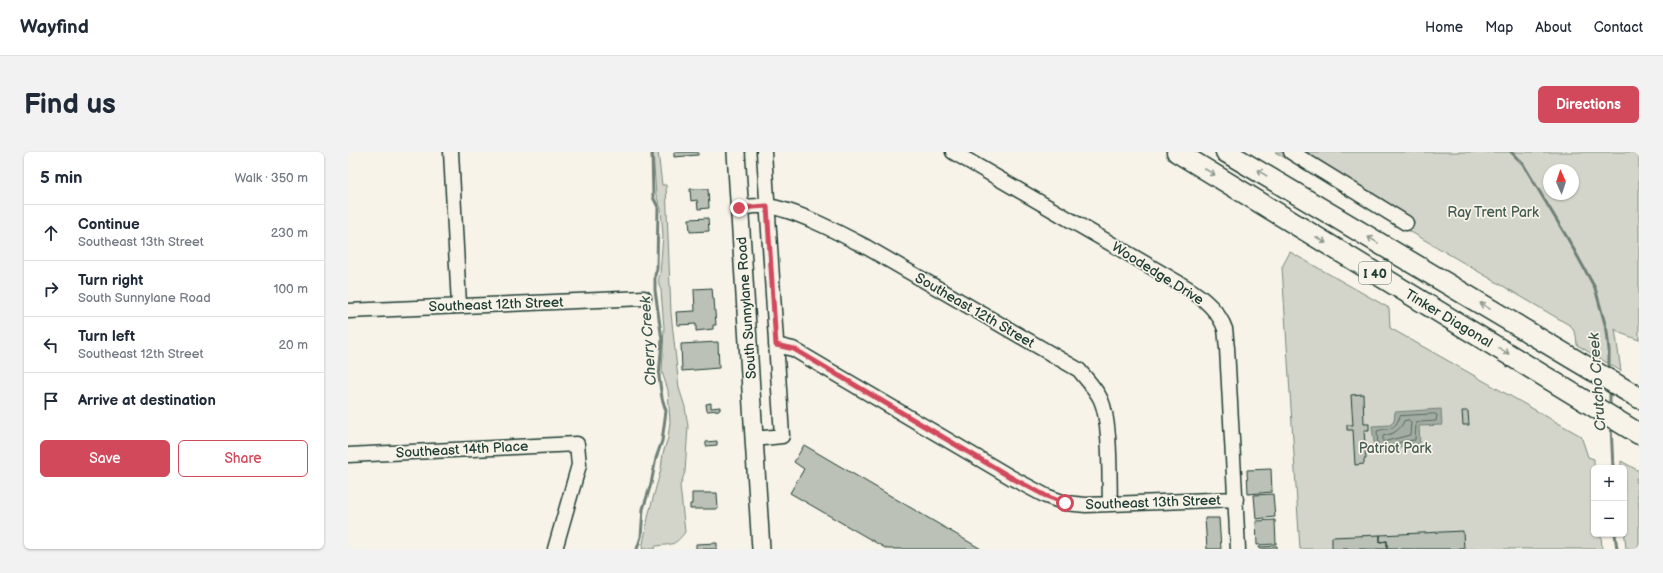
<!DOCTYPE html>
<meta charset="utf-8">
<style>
:root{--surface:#fff;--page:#f2f2f3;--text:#1f2937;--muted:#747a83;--line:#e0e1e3;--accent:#d1495b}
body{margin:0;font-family:"Balsamiq Sans",sans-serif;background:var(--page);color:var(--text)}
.controls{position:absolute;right:12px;bottom:12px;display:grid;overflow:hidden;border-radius:6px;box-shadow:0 1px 3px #0004}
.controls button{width:36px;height:36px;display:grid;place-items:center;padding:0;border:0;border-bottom:1px solid var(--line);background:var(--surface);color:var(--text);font:20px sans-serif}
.compass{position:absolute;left:1195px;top:12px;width:36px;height:36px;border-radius:50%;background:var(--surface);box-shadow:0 1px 3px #0004;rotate:357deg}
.stop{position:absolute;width:12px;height:12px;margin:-9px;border:3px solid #d1495b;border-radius:50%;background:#fff}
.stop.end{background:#d1495b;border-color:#fff;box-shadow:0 1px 4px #0008}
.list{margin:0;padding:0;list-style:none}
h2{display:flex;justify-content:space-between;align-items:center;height:52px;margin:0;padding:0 16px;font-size:17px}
h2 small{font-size:13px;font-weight:400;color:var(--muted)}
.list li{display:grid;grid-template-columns:26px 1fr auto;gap:12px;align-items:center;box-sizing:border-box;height:56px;padding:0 16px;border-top:1px solid var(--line)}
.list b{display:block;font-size:15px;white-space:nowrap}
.list p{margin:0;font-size:13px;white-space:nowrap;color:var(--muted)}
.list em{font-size:13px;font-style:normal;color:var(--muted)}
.actions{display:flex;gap:8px;padding:12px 16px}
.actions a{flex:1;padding:9px 0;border:1px solid var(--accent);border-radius:6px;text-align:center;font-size:14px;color:var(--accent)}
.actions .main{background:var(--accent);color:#fff}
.icon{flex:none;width:22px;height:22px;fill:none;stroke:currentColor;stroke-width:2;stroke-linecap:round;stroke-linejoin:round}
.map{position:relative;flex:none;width:1291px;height:397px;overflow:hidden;border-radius:6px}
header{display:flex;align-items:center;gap:24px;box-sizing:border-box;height:56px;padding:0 20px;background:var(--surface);border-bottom:1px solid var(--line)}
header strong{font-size:19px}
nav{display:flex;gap:22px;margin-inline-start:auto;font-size:14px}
.intro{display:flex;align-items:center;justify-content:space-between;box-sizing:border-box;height:96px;padding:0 24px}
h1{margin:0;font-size:28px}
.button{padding:10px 18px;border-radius:6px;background:var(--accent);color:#fff;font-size:14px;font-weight:700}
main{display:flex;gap:24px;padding:0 24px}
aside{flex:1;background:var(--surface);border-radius:6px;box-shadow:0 1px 3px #0004}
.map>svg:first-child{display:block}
.green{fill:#d3d5ca;stroke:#79897f;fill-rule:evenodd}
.water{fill:#a4ada3;stroke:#6f8077}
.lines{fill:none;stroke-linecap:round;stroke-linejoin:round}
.shore{stroke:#546a60;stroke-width:1}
.stream{stroke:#6f8077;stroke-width:3}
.building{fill:#bbc1b6;stroke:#1f3d34}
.minor-casing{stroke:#1f3d34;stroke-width:17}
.major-casing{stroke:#1f3d34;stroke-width:20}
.highway-casing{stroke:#1f3d34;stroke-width:23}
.minor{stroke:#f7f3e8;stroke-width:14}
.major{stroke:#f7f3e8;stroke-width:17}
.highway{stroke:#f7f3e8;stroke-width:20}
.oneway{stroke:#8b988e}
.route{stroke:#d1495b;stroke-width:5}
.labels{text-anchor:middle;stroke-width:3.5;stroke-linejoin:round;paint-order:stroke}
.shield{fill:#f7f3e8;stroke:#60746a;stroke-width:1}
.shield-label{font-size:13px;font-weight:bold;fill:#1f3d34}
.park-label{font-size:14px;fill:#435b52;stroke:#f7f3e8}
.street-label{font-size:14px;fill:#1f3d34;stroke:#f7f3e8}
.water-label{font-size:15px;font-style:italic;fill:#405950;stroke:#f7f3e8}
</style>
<header>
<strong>Wayfind</strong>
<nav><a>Home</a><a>Map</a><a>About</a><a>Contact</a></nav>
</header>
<div class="intro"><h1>Find us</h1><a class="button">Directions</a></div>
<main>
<aside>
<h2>5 min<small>Walk · 350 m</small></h2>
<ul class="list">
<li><svg class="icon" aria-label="ahead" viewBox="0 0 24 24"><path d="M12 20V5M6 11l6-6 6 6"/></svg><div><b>Continue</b><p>Southeast 13th Street</p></div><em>230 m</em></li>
<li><svg class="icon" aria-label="right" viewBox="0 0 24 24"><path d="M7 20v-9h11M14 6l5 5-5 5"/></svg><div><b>Turn right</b><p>South Sunnylane Road</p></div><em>100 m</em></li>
<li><svg class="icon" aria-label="left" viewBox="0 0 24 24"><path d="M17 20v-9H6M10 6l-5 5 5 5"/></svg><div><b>Turn left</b><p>Southeast 12th Street</p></div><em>20 m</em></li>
<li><svg class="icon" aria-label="arrive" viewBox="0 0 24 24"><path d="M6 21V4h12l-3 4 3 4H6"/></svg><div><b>Arrive at destination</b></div></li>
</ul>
<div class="actions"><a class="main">Save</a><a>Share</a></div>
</aside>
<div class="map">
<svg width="1291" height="397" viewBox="0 0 1291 397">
<rect width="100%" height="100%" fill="#f7f3e8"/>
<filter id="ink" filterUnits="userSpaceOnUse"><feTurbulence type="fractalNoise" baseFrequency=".025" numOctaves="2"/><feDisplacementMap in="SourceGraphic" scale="8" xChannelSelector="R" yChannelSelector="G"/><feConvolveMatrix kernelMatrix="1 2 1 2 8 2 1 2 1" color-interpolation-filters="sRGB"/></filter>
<g filter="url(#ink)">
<path class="green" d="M305 0H310L314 33H318L323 161 331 236 337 255 340 274 337 320 332 334 337 380C327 394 324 392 308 394L306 397H294L301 361 313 317 315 301 320 286 322 270 320 238 314 220 316 176 313 138C310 133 310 128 312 122L315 83 313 57 308 43Z
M927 0H1291V188L1272 181 1267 177 1273 219 1229 193 1228 183 1223 174ZM1201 18H1225V42H1201Z
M942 100 1041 156 1042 176 1233 284 1240 305 1246 307V382H1253L1254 397H952L934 115Z
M1273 309 1291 319V326H1288L1291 356V397H1278L1276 376V316H1273Z"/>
<path class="water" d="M1093 257 1094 273 1071 274 1072 292 1057 293 1034 301 1027 298 1024 274 1042 273 1046 269 1047 260Z"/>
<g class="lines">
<path class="shore" d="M1087 262 1089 263 1088 269 1072 270 1068 271 1067 288 1056 289 1033 297 1030 296 1029 279C1042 275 1046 280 1052 264Z
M1061 268 1063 270 1062 283 1035 290V284C1045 282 1052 279 1056 269Z"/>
<path class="stream" d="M1163 0 1175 12 1220 87 1247 136 1259 179 1261 198V220
M1262 238V256
M1263 274 1265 316
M1267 382 1269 397
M289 397 293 385 295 357 303 332 308 306 314 289 318 259 314 246 311 225 314 188 307 138V123L309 117 310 55 305 45 304 0"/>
</g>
<path class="building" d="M326 0H350V3L326 5Z
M342 37H360L361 56 350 57 349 48 343 49Z
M360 66 361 79 342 80 341 67Z
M364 136 365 147H366L368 173H365V177L348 179V172L329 173 328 160 347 159 346 137Z
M370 190 371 216 334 219 333 192Z
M1015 242 1016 272H1021V278H1016L1018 307H1016V312L1007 313 1005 278H999V273H1005L1003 243Z
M363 251V256L372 255V258L359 259 358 252Z
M1114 259H1120L1121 273H1115Z
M369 289V293L358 294V290Z
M456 293 633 397H539L442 341 456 317 446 310Z
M923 317 924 340 900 342 899 318Z
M344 341H369L370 357H342V352H344Z
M925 342 927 365 908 367 906 343Z
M857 366H871L873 397H859Z
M927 368 928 392 909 393 908 369Z
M1115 379 1116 397H1039V389L1032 390V383Z
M1032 383V390L1039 389V397H984V385Z
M369 391V397H348V392Z
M929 394V397H911V395Z"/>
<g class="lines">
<defs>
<path id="minor" d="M103 0 111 153
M605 0 836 134C853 144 870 157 877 177 878 183 878 190 879 196L890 397
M943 0 1058 71
M391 56C400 55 411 53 419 54 449 58 493 82 520 96L731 218C739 228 748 237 753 248 763 271 761 324 762 351
M0 159 296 146
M428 193 445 197 664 326 698 344 717 351 738 353 888 347
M406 287 434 284 416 0
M0 303 229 292 231 313 207 397"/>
<path id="major" d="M388 0 413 397"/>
<path id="highway" d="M829 0 1291 282
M878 0 1291 246"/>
</defs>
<use href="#minor" class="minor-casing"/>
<use href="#major" class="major-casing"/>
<use href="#highway" class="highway-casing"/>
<use href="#minor" class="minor"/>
<use href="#major" class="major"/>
<use href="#highway" class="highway"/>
</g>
<defs><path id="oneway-shaft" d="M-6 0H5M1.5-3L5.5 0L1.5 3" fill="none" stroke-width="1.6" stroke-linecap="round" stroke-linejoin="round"/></defs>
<g class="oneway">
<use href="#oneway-shaft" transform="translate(862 20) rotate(31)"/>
<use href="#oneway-shaft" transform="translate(914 21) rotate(-149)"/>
<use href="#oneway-shaft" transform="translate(973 88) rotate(31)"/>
<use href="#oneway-shaft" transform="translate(1025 88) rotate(-149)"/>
<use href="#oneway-shaft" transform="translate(1137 154) rotate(-149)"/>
<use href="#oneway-shaft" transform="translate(1156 199) rotate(31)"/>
</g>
</g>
<g class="lines" filter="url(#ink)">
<path class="route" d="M391 56 419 54 428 193 446 197 664 326 698 344 717 351"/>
</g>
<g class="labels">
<rect class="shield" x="1011" y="110" width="32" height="22" rx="3"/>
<g class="shield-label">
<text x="1027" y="126">I 40</text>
</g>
<g class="park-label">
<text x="1145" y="65">Ray Trent Park</text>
<text x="1047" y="301">Patriot Park</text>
</g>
<g class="street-label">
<text transform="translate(810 121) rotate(32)" y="5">Woodedge Drive</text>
<text transform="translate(148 152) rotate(-2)" y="5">Southeast 12th Street</text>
<text transform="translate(398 156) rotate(-94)" y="5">South Sunnylane Road</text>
<text transform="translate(627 158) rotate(30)" y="5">Southeast 12th Street</text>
<text transform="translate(1101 166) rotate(31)" y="5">Tinker Diagonal</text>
<text transform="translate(114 297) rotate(-3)" y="5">Southeast 14th Place</text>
<text transform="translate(805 350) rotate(-2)" y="5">Southeast 13th Street</text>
</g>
<g class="water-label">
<text transform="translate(300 189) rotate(-94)" y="5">Cherry Creek</text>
<text transform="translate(1249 230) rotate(-94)" y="5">Crutcho Creek</text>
</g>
</g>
</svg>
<div class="controls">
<button>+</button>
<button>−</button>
</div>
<svg class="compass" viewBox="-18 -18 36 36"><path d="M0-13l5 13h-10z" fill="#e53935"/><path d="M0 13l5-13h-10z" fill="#747a83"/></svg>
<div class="stop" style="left:717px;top:351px"></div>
<div class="stop end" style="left:391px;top:56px"></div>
</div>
</main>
